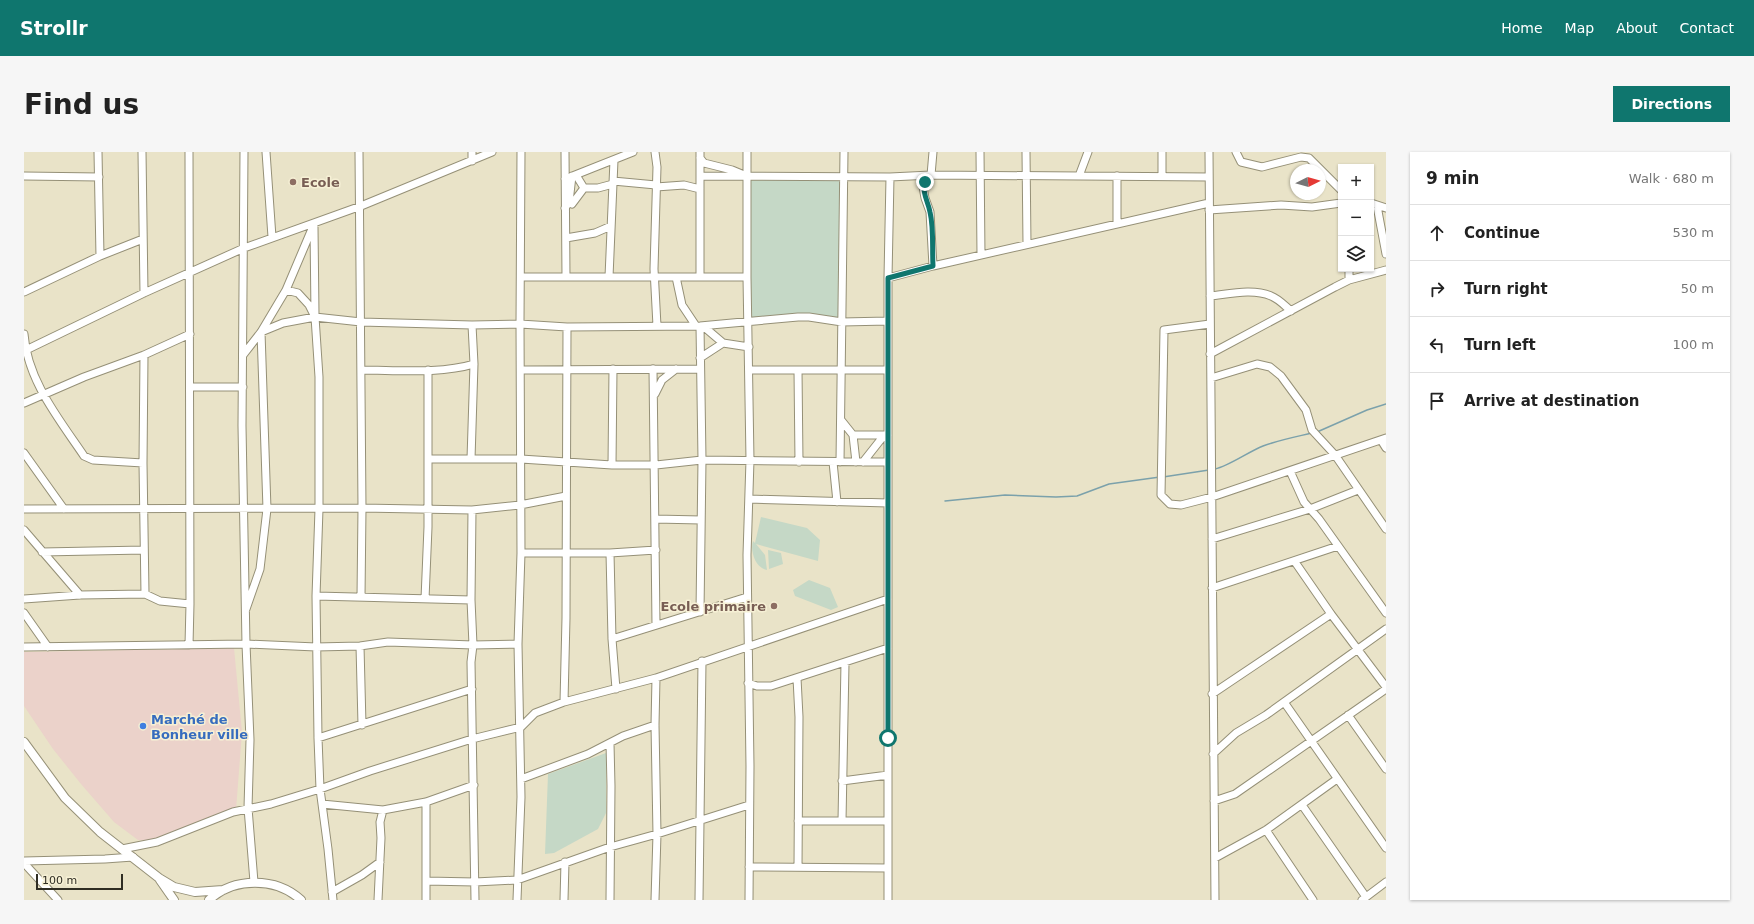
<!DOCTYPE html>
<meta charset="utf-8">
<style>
:root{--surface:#fff;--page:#f6f6f6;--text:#222;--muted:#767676;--line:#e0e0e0;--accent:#0f766e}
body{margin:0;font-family:"DejaVu Sans",sans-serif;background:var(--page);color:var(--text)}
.controls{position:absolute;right:12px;top:12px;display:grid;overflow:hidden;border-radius:0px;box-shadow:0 1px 3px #0004}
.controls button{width:36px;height:36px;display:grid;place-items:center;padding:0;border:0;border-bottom:1px solid var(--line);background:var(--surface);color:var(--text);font:20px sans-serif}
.compass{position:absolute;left:1266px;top:12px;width:36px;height:36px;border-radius:50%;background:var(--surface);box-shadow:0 1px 3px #0004;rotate:85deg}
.scale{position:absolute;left:12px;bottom:10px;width:87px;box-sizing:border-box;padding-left:4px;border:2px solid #2f2d23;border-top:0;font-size:11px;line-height:14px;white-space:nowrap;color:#2f2d23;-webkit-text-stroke:3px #f6f0d5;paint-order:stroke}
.stop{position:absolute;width:12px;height:12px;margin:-9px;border:3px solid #0f766e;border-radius:50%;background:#fff}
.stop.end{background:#0f766e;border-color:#fff;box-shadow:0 1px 4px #0008}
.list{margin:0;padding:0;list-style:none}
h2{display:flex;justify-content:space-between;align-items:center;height:52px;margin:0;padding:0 16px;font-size:17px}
h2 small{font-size:13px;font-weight:400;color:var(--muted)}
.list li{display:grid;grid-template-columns:26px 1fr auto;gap:12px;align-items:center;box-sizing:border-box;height:56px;padding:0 16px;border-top:1px solid var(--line)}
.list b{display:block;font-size:15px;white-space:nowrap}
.list em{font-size:13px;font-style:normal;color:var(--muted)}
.icon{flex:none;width:22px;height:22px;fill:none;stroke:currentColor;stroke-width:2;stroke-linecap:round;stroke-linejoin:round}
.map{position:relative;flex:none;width:1362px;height:748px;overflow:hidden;border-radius:0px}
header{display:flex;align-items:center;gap:24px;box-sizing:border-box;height:56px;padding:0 20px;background:var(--accent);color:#fff}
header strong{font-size:19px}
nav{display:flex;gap:22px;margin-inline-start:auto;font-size:14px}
.intro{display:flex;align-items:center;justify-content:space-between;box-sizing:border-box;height:96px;padding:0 24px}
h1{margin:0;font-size:28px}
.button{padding:10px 18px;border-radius:0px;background:var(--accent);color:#fff;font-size:14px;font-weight:700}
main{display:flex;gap:24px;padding:0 24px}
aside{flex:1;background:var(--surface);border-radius:0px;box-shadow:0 1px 3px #0004}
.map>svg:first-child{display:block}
.commercial{fill:#ebd2ca}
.green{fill:#c5d8c6}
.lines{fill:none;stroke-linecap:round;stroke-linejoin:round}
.stream{stroke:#7ba1ab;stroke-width:1.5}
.minor-casing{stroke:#959077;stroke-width:9}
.tertiary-casing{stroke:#959077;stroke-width:10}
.minor{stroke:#fff;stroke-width:7}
.tertiary{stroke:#fff;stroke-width:8}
.route{stroke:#0f766e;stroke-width:5}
.education-dot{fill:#8d6e63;stroke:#f6f0d5;stroke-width:1.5}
.shop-dot{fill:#3f7fe0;stroke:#f6f0d5;stroke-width:1.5}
.labels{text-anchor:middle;stroke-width:3;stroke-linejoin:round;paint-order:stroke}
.education-label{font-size:13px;font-weight:bold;fill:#785e54;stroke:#f6f0d5;text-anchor:start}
.shop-label{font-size:13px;font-weight:bold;fill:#366cbe;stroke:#f6f0d5;text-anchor:start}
</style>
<header>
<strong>Strollr</strong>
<nav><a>Home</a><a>Map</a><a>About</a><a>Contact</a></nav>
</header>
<div class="intro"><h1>Find us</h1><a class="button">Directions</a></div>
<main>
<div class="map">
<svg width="1362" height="748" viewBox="0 0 1362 748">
<rect width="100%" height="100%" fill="#e9e3c8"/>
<path class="commercial" d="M210 496 218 580 212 658 131 689 114 688 90 670 57 632 29 597 0 554V500Z"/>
<path class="green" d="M724 26 816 27V167L727 168Z
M737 365 783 376 796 388 794 409 732 392 741 403 743 418C731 416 726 399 729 389L731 391Z
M744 398 757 401 759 412 745 417Z
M785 428 806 436 814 455 807 458 771 444 769 438Z
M582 601V661L574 677 530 701 521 702 524 622Z"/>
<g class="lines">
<path class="stream" d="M1293 280 1343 258 1362 252
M1191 317C1205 314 1224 300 1239 294 1255 288 1271 285 1288 281
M1139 325 1185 318
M921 349 981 343 1032 345 1053 344 1085 332 1136 325"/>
<defs>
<path id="minor" d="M74 0 76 104
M118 0 120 141
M220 0 218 274 222 492 226 588 224 656 230 730
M242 0 248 85
M335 0 338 356 337 445
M448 0V9
M541 0 542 125
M631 0 633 15 630 117 633 174
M723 0V125L726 308 723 403 726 614 725 748
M956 0 957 103
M1002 0 1003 92
M1138 0V24
M1185 0 1191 748
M1212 0 1217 10 1238 15 1277 5 1285 6 1317 38
M676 6 680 11 708 18 720 23
M552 23 560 36H574L589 32
M0 24 75 25
M676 24 866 25 907 23 1185 25
M1055 24 1064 0
M541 27 609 0
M589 29 632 33
M632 35 660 33 676 37
M545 50 548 24
M1347 51 1362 56
M1353 54 1362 102
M541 56 545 50 548 52 560 36
M1185 58 1257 53 1288 55 1317 51
M1093 71V24
M290 72 262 138 274 141 285 153 291 165 295 225V357L292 444 294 586 296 637 304 697 309 748
M290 75 291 163
M542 86 571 81 587 74
M909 114 906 60 901 46 899 35 901 30 907 23 909 0
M1325 117V128
M497 125H723
M585 125 590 8
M652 125 658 153 672 174
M676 125V0
M864 126 909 114 1185 51
M0 140 76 104 119 87
M1186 144C1205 142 1229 136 1247 144 1255 147 1261 154 1267 159
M1186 172 1140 178 1137 343 1146 352 1157 353 1188 345 1362 286
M679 174 699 191 725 195
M0 182C3 228 35 267 60 304L69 308 119 311
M0 199 120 141 220 96 337 54 468 0
M1186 202 1311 135 1325 128 1362 118
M120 203 119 311 121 442
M219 203 237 180 262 138
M676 206 699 191
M629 217 632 473
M337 218C373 218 417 222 450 212
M497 218 676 217
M725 218H864
M774 218 775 310
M1187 226 1233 212 1246 215 1257 224 1282 258 1288 278 1311 303 1362 377
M166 235H219
M631 242 638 228 652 217
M0 251 60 225 120 203 166 182
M817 268 829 283 832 310
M829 283H862
M1357 288 1362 296
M0 301 40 357
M404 307H497L588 313H632L678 308 864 310
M447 307 450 212 448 173
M809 310 813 350
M816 310 820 0
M839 310 858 286 864 283
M588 313 589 217
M1266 319 1280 350 1295 367 1362 461
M725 347 864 351
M0 357 338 356 448 358 496 353 542 344
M448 358 447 448 449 493 447 510 451 748
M631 367 677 368
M0 378 56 443
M1188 387 1286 357 1334 338
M18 400 120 398
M497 401H586L632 398
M586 401 588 487 592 537
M1271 410 1307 462 1362 535
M1188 436 1314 394
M292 444 447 448
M0 447 56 443 121 442 136 449 166 452
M401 447 404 375V218
M222 457 236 417 243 357 237 180 259 171 291 165 337 170 448 173 496 172 543 175 676 174 774 165H785L818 170 864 169
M676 460 678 308 676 174
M0 461 24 495
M588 487 723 445
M165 493 166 452 165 0
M336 494 338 573
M0 495 222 492 292 495 336 494 364 490 449 493 494 492
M773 526 775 565 774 715
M724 531 733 534H747L864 496
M1188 542 1307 462
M540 550 542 466 543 175
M1260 550 1362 696
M1324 563 1362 617
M294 586 448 537
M586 591 587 634 586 748
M1189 602 1212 581 1242 563 1362 477
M497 627 564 602 599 584 631 573
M818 629 864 623
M1190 649 1211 642 1362 537
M298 652 359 658 402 650 450 633
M1278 653 1342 745
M774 669H864
M818 669 821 511
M1242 678 1289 748
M98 697 133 690 209 660 247 652 296 637 346 619 448 587 497 575 511 561 540 550 632 526 864 447
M1191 706 1242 678 1313 627
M0 709 81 707 109 705
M0 711 34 748
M725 715 864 716
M402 729 451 730 493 728 586 695 633 682 725 653
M308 740 338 723 356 710
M354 748 357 686 356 670 359 658
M402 748V650
M493 748 497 645 494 492 497 401 496 172 497 0
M540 748 541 710
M631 748 633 682 631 573 632 526
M675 748 678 509
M864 748V126L866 25
M1338 748 1362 730"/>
<path id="tertiary" d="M0 590 41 646 76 680 135 726 150 735 171 740 199 738
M136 728 150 748
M185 748C210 725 252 725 277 748"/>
</defs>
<use href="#minor" class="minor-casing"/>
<use href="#tertiary" class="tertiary-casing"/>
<use href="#minor" class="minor"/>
<use href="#tertiary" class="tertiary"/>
</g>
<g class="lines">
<path class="route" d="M864 586V126L909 114C908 97 910 77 906 60 904 49 898 42 901 30"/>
</g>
<g class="education-dot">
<circle cx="269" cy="30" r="4"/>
<circle cx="750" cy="454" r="4"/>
</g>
<circle class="shop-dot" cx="119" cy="574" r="4"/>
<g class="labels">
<g class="education-label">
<text x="277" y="35">Ecole</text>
<text x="742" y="459" text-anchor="end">Ecole primaire</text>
</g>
<g class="shop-label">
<text x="127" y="572">Marché de<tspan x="127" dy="15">Bonheur ville</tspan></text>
</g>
</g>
</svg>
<div class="controls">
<button>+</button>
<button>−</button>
<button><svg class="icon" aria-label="layers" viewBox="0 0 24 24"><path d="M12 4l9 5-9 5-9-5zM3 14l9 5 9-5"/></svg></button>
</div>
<svg class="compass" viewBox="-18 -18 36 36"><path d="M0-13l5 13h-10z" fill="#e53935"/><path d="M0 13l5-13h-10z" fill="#767676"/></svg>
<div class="scale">100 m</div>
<div class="stop" style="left:864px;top:586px"></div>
<div class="stop end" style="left:901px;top:30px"></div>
</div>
<aside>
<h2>9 min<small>Walk · 680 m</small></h2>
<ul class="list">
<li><svg class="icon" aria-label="ahead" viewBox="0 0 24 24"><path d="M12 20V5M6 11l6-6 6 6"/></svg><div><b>Continue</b></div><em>530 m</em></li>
<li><svg class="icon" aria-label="right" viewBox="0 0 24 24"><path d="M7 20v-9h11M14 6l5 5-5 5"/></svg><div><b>Turn right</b></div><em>50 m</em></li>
<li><svg class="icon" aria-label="left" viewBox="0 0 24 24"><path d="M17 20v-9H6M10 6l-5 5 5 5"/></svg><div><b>Turn left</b></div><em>100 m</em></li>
<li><svg class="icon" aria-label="arrive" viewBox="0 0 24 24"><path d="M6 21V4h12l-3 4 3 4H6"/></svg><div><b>Arrive at destination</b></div></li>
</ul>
</aside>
</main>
